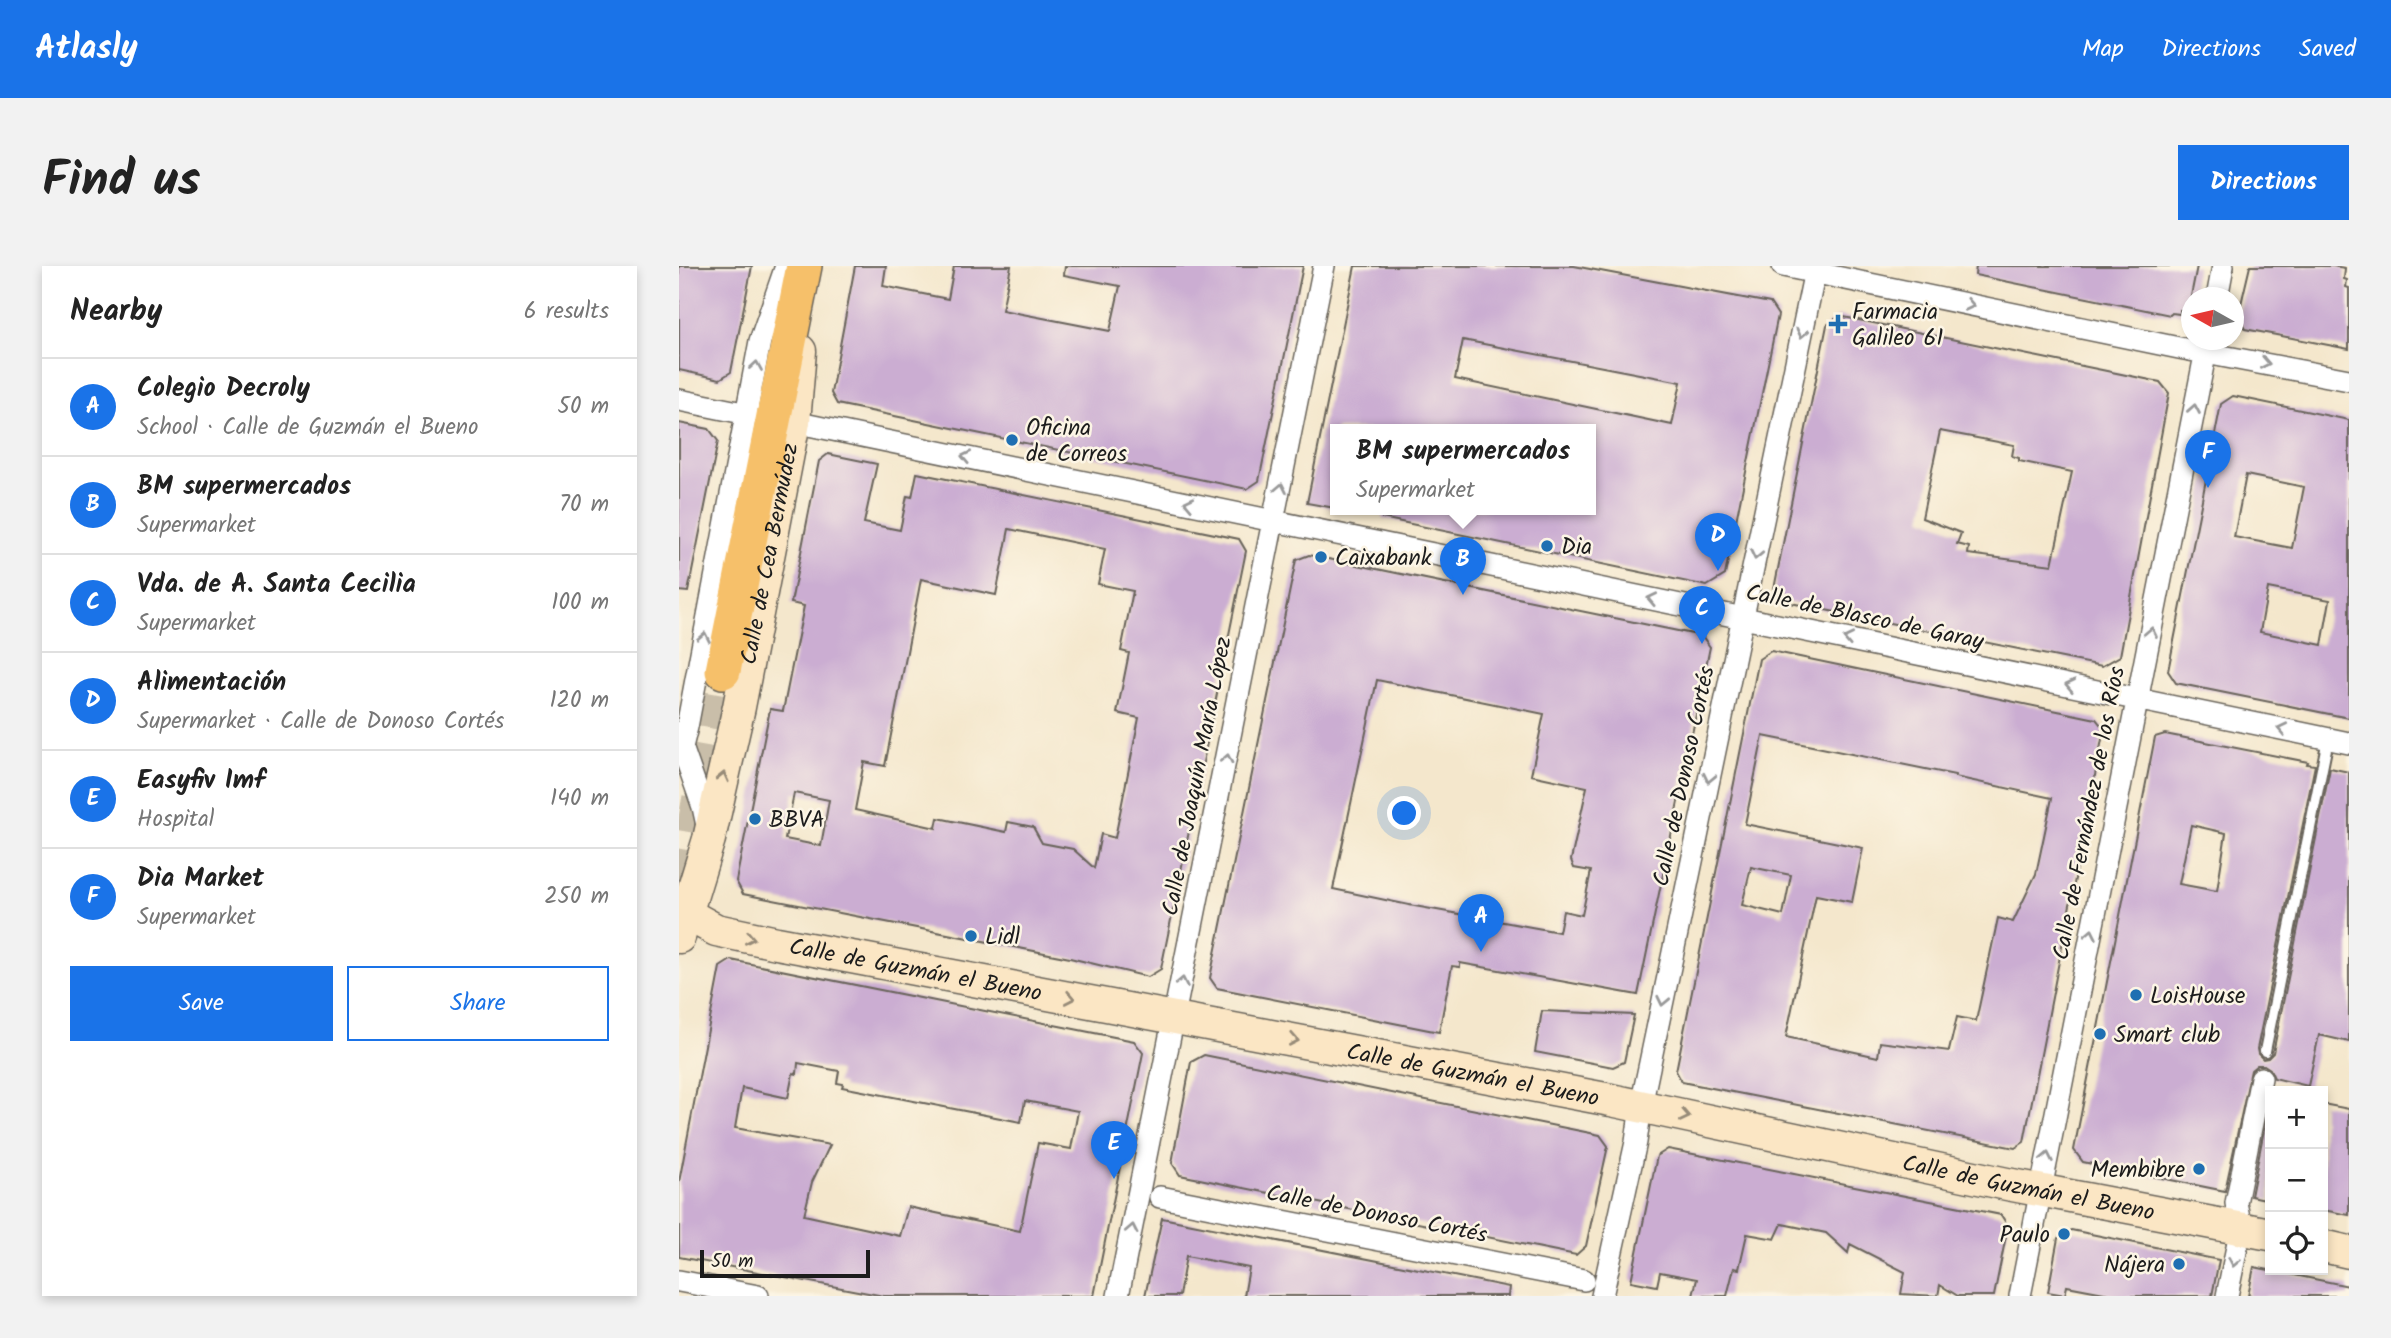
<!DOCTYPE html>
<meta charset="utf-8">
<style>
:root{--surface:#fff;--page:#f2f2f2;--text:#222;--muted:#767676;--line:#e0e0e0;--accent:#1a73e8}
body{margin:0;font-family:Kalam,sans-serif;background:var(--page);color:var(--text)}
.controls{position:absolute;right:21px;bottom:21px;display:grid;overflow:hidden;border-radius:0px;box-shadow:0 4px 10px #0003}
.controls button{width:63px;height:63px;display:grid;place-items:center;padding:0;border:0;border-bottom:2px solid var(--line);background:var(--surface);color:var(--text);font:35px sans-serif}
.compass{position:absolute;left:1502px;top:21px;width:63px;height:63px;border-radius:50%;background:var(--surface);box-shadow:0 4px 10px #0003;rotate:278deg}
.scale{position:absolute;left:21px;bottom:18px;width:170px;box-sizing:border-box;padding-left:7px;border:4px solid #1c1c1c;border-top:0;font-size:19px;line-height:24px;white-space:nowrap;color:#1c1c1c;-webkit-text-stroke:5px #fcf5e5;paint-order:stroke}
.you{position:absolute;left:726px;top:548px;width:24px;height:24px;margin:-18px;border:5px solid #fff;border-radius:50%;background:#1a73e8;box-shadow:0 0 0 10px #1a73e833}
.badge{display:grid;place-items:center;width:46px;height:46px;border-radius:50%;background:var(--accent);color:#fff;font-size:23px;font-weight:700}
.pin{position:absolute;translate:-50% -58px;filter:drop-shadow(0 2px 4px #0008)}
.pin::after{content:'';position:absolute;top:37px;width:24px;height:21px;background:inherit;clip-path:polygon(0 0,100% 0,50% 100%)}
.popup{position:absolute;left:651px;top:158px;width:266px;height:91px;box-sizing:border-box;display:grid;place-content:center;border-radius:0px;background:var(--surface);filter:drop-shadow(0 2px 5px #0005);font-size:23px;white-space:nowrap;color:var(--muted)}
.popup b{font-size:26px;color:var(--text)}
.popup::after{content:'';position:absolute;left:50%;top:100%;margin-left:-14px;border:14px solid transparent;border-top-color:var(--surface)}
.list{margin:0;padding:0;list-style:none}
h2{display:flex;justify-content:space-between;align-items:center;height:91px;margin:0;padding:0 28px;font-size:30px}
h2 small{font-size:23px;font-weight:400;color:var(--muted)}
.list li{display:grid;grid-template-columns:46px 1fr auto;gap:21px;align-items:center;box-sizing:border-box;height:98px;padding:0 28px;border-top:2px solid var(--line)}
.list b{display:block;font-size:26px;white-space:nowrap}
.list p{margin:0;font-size:23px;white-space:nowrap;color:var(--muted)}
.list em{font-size:23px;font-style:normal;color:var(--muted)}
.actions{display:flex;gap:14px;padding:21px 28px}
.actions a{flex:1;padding:16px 0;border:2px solid var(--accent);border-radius:0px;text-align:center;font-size:24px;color:var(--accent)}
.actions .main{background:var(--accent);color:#fff}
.icon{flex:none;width:38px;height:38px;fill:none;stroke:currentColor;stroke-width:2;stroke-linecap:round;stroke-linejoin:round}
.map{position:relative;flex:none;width:1670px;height:1030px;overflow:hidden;border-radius:0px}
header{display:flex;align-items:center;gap:42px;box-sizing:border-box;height:98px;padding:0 35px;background:var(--accent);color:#fff}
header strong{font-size:33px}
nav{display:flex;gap:38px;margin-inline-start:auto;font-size:24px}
.intro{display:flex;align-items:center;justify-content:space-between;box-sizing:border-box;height:168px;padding:0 42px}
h1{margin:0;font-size:49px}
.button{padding:18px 32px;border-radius:0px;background:var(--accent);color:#fff;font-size:24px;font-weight:700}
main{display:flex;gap:42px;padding:0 42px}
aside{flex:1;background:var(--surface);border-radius:0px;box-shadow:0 4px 10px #0003}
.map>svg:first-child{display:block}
.building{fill:#cbadd2;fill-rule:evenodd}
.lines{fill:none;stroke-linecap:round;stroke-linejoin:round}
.primary-tunnel{stroke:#c9bea9;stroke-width:35;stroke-dasharray:35 18;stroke-linecap:butt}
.lane-casing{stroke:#68635a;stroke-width:14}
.street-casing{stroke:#68635a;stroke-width:24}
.secondary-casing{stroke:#68635a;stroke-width:35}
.primary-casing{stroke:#68635a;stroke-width:38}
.lane{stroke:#fff;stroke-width:10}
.street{stroke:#fff;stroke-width:21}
.secondary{stroke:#fbe6c4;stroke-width:32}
.primary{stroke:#f6c06b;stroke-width:35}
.oneway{stroke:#999}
.oneway2{stroke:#978b78}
.poi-dot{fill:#1f6fb2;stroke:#fcf5e5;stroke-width:2.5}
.labels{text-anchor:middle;stroke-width:5;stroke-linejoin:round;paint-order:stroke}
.poi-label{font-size:23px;fill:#1c1c1c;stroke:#fcf5e5;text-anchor:start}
.street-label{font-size:23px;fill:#1c1c1c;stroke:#fcf5e5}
</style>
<header>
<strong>Atlasly</strong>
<nav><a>Map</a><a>Directions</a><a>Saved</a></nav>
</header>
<div class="intro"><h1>Find us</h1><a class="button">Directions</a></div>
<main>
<aside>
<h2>Nearby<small>6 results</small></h2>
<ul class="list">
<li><span class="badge">A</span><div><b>Colegio Decroly</b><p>School · Calle de Guzmán el Bueno</p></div><em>50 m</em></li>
<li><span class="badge">B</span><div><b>BM supermercados</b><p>Supermarket</p></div><em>70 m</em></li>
<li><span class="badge">C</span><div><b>Vda. de A. Santa Cecilia</b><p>Supermarket</p></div><em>100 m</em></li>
<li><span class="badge">D</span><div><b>Alimentación</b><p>Supermarket · Calle de Donoso Cortés</p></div><em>120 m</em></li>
<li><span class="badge">E</span><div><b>Easyfiv Imf</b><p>Hospital</p></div><em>140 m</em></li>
<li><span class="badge">F</span><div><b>Dia Market</b><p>Supermarket</p></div><em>250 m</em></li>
</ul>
<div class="actions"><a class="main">Save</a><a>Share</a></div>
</aside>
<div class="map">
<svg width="1670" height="1030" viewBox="0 0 1670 1030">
<rect width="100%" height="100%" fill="#fcf5e5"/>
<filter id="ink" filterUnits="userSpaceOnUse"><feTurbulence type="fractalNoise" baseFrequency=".0143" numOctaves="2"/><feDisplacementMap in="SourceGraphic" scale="14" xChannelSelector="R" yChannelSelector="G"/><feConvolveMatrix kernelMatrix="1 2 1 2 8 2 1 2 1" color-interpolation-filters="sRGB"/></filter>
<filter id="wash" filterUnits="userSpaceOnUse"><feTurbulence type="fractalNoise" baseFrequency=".00686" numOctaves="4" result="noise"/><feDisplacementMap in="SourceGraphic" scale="28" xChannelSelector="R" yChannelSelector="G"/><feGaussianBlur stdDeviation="1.57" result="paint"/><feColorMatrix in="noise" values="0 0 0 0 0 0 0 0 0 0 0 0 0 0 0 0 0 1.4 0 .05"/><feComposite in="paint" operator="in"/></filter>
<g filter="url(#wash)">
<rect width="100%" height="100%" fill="#f4e7cc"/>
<g id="blocks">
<path class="building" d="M0 0H73L52 106 41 113 0 104Z
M176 0H207L204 20 269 33 275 0H332L323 44 431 65 441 20 385 9 386 0H624L580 215 568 223 158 138 152 127Z
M676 0H895L1091 37 1099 49 1046 309 1028 320 703 252 704 243H912V163H656V242L628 237ZM784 74 1002 116 993 159 776 113Z
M1297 0H1518L1510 40H1507L1506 45 1501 44V48L1493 47 1491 49 1296 9Z
M1571 0H1654L1666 2 1665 13 1668 14 1667 21 1670 22V83L1566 63 1559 51Z
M1160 50 1481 116 1490 127 1441 390 1423 400 1102 335 1095 323 1119 202 1148 59ZM1261 165 1335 179 1333 190 1340 192V195L1393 206 1373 299 1289 288 1290 281 1278 278 1282 267 1243 252Z
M1554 130 1670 154V452L1497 417 1489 405 1542 138ZM1567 209 1625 221 1613 282 1555 271ZM1589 322 1651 334 1643 379 1581 366Z
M0 157 30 163 39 175 9 326 0 325Z
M149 188 198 198 185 257 221 264 228 230 233 231 238 207 560 273 567 285 482 703 469 711 391 692 64 628 57 615 91 443 104 445 125 340 112 337 140 195ZM330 263 426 283 419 318 454 325 442 385 450 387 438 447 460 452 436 572 422 568 415 602 394 583 363 577 354 561 329 556 327 566 259 552 257 562 176 544 185 496 206 500 242 313 317 329ZM115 527 150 534 142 580 106 573Z
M630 289 1023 370 1031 381 959 729 781 697V701L773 700 760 766 538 722 531 712 617 294ZM698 414 865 448 852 509 908 521 892 594 895 602 912 605 903 649 884 645 880 666 730 639 654 623Z
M1092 385 1417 453 1425 463 1345 876 1336 882 1003 816 997 805 1080 393ZM1084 470 1276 509V511L1373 532 1357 608 1334 656 1319 652 1297 755 1278 751 1270 785 1201 776 1199 791 1107 771 1137 629 1173 636 1184 582 1066 558ZM1072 601 1112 609 1104 649 1063 639Z
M1486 468 1629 496 1628 498 1636 499 1578 783 1579 788 1584 793 1589 792 1594 787 1651 502 1670 506V776L1640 769 1629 820 1595 812 1591 803 1585 799H1578L1572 804 1546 925 1404 896 1395 884 1476 471ZM1512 559 1547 567 1538 625 1500 618Z
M52 694 455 775 464 787 415 1030H205L0 991V916L41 701ZM119 797 160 805 158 817 164 818 163 821 342 856 346 835 399 845 392 883 359 877 341 965 229 941 221 970 125 949 133 916 151 879 56 862 63 822 109 832 114 807 118 808Z
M863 745 955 749 945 796 934 801 856 786Z
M525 789 921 869 929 880 907 980 897 989 501 909 493 897 512 796Z
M1591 833V934L1572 930Z
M1644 838 1670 843V949L1644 944Z
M989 883 1322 949 1329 960 1315 1030H1279L1261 1019 1259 1030 1222 1028 1226 1006 1171 978 1169 987 1147 967 1103 958 1096 973 1068 968 1060 1003 1055 1002 1048 1030H1014L1018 1013 981 1006 978 1020 952 1015 978 890Z
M483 952 830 1021 829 1030H565L570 1002 507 990 500 1030H466Z
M1392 964 1540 994 1533 1030H1441L1388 1020 1386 1029 1369 1026 1379 972Z
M1575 1001 1670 1020V1030H1569Z"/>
</g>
</g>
<g filter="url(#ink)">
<use href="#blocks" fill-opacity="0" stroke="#68635a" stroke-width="2"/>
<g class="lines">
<path class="primary-tunnel" d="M5 619 44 405"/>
<defs>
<path id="lane" d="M1586 785 1649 473"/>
<path id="street" d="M1104 0 1500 82 1670 114
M1538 32 1544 0
M0 134 69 148
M115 156 1670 477
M3 481 24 541 29 564
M0 485 3 481 8 461 81 75 107 0
M481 931 905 1014
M0 1015 79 1030
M439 1030 645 0
M923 1030 957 876 962 840 1137 0
M1341 1030 1529 74
M1548 1030 1562 961 1557 937 1582 812"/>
<g id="secondary">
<path id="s1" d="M0 646 8 648 37 664 98 677 932 834 1328 918 1591 968"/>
<path id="s2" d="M0 671 30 573 60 441 115 156 121 85"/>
<path d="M1644 980 1670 986"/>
</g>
<path id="primary" d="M44 405 125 0"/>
</defs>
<use href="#lane" class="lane-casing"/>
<use href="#street" class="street-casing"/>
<use href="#secondary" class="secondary-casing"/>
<use href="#primary" class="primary-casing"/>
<use href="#lane" class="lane"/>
<use href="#street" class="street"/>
<use href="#secondary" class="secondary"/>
<use href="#primary" class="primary"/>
</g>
<defs><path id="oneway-chevron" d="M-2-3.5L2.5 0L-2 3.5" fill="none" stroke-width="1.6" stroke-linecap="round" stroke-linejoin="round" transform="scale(1.75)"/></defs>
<g class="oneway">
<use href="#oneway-chevron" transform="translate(1291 39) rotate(12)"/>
<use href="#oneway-chevron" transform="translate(1123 67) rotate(102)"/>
<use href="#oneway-chevron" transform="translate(1586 97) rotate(11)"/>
<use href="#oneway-chevron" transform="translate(77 100) rotate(-81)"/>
<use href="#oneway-chevron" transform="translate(1515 143) rotate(-80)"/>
<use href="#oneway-chevron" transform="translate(287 191) rotate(-168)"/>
<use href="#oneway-chevron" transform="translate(602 222) rotate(-79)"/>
<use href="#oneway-chevron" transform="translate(510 237) rotate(-168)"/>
<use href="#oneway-chevron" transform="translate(1077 289) rotate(102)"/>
<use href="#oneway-chevron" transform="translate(973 333) rotate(-168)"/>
<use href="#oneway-chevron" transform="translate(1472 366) rotate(-79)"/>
<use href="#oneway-chevron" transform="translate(25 371) rotate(-79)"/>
<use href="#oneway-chevron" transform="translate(1169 373) rotate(-168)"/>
<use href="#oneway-chevron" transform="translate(1391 419) rotate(-168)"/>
<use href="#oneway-chevron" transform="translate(1603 463) rotate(-168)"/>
<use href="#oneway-chevron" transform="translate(548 493) rotate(-79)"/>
<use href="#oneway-chevron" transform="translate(1030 512) rotate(102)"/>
<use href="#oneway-chevron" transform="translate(1412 668) rotate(-79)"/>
<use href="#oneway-chevron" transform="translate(503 716) rotate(-79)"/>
<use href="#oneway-chevron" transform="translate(984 735) rotate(102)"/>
<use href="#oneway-chevron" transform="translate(1368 891) rotate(-79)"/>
<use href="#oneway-chevron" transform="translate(453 963) rotate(-79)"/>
<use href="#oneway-chevron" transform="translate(1555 996) rotate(101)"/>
</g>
<g class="oneway2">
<use href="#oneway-chevron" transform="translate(44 511) rotate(-77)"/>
<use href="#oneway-chevron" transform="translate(71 672) rotate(11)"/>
<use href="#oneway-chevron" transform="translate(391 732) rotate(11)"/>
<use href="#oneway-chevron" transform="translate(615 774) rotate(11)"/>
<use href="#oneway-chevron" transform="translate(1006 850) rotate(12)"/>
</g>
</g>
<g class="poi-dot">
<path d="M1155.5 47.5h7v7h7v7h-7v7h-7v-7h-7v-7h7z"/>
<circle cx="333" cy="174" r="7"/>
<circle cx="868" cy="280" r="7"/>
<circle cx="642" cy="291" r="7"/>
<circle cx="76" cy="553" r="7"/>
<circle cx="292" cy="670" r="7"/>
<circle cx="1457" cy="729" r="7"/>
<circle cx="1421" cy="768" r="7"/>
<circle cx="1520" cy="903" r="7"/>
<circle cx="1385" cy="968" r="7"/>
<circle cx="1500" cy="998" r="7"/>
</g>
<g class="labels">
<g class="poi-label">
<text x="1173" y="53">Farmacia<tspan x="1173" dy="26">Galileo 61</tspan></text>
<text x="347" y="169">Oficina<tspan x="347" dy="26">de Correos</tspan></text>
<text x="882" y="288">Dia</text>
<text x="656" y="299">Caixabank</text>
<text x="90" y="561">BBVA</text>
<text x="306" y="678">Lidl</text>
<text x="1471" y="737">LoisHouse</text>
<text x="1435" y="776">Smart club</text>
<text x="1506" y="911" text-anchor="end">Membibre</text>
<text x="1371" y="976" text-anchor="end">Paulo</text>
<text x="1486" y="1006" text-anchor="end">Nájera</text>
</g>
<g class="street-label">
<text dy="8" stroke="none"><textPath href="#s2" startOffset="394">Calle de Cea Bermúdez</textPath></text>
<text transform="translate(1186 350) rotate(12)" y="8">Calle de Blasco de Garay</text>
<text transform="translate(517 510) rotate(-79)" y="8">Calle de Joaquín María López</text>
<text transform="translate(1004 510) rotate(-78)" y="8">Calle de Donoso Cortés</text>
<text transform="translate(1409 547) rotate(-79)" y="8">Calle de Fernández de los Ríos</text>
<text dy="8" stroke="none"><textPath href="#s1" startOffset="245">Calle de Guzmán el Bueno</textPath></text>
<text dy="8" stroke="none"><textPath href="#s1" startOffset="812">Calle de Guzmán el Bueno</textPath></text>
<text dy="8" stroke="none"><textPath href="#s1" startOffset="1379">Calle de Guzmán el Bueno</textPath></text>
<text transform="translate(698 947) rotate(11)" y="8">Calle de Donoso Cortés</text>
</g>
</g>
</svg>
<div class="controls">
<button>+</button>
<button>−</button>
<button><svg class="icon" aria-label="locate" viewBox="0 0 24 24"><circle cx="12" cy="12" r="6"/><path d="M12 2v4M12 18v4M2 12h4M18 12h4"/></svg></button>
</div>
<svg class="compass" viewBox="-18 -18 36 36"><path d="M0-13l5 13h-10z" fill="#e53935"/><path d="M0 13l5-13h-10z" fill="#767676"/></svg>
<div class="scale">50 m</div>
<div class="you"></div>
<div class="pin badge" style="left:802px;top:686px">A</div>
<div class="pin badge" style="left:784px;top:329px">B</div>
<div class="popup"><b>BM supermercados</b>Supermarket</div>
<div class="pin badge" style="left:1023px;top:378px">C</div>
<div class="pin badge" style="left:1039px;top:305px">D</div>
<div class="pin badge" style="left:435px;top:913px">E</div>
<div class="pin badge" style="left:1529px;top:222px">F</div>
</div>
</main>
